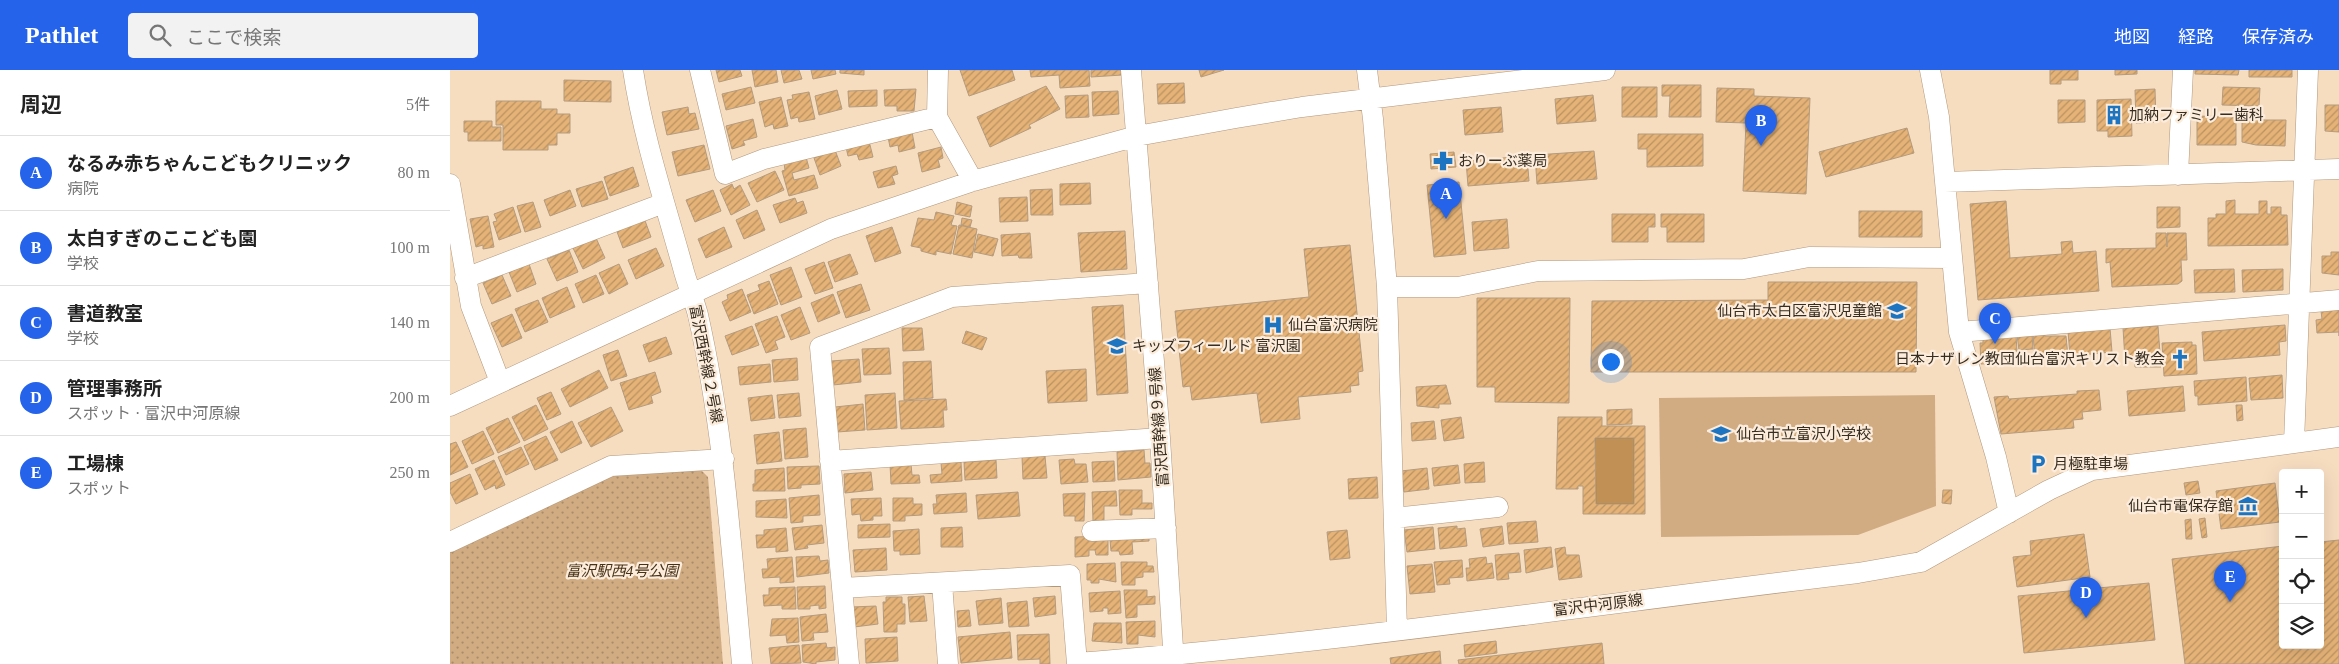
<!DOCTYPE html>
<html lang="ja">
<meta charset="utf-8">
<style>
:root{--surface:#fff;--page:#f2f2f2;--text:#222;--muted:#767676;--line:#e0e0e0;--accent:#2563eb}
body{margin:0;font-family:"Times New Roman","Noto Sans JP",serif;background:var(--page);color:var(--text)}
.controls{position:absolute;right:15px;bottom:15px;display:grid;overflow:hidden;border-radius:5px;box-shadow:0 5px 20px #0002}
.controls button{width:45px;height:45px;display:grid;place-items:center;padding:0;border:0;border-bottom:1px solid var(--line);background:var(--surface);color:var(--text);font:25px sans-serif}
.you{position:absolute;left:1160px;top:291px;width:18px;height:18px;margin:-12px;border:4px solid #fff;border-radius:50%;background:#1a73e8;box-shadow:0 0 0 8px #1a73e833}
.badge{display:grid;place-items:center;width:32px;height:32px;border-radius:50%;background:var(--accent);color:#fff;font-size:16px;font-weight:700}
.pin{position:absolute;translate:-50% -41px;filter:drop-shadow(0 1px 2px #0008)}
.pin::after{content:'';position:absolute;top:26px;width:18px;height:15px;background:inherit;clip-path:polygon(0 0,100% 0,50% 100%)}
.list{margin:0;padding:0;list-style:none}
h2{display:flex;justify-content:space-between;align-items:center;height:65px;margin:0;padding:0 20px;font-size:21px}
h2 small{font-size:16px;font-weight:400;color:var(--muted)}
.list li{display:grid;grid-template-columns:32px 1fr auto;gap:15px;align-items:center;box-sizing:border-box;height:75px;padding:0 20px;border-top:1px solid var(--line)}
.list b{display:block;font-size:19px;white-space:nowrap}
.list p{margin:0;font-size:16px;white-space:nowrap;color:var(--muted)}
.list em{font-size:16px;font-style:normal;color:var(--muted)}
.icon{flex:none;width:28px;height:28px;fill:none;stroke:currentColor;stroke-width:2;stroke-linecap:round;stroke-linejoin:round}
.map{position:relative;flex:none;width:1889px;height:594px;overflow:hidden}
header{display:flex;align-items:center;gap:30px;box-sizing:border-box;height:70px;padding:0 25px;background:var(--accent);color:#fff}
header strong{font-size:24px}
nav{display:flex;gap:28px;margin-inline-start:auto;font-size:18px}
.search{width:350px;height:45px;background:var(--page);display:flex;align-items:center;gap:12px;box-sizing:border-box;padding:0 18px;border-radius:5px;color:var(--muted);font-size:19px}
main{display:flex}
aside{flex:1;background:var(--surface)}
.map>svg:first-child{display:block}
.grass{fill:url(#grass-dots)}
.pitch{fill:#d1ac82}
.water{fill:#c09054;stroke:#977245}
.building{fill:url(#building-hatch);stroke:#b49b7f;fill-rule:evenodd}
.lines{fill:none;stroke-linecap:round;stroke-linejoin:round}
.minor-casing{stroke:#b0977c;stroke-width:21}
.minor{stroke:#fff;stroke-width:20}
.labels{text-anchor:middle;stroke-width:4.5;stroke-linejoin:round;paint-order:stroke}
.poi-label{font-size:15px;fill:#372d21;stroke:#fcecdb;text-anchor:start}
.street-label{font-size:15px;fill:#372d21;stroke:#fcecdb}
.park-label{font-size:15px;font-style:italic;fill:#473117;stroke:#fcecdb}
</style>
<header>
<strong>Pathlet</strong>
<div class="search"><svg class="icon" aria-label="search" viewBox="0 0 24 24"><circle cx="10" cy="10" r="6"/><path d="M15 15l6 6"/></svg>ここで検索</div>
<nav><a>地図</a><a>経路</a><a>保存済み</a></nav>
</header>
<main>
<aside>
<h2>周辺<small>5件</small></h2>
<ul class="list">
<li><span class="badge">A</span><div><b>なるみ赤ちゃんこどもクリニック</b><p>病院</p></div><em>80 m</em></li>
<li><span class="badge">B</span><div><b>太白すぎのここども園</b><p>学校</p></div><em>100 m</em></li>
<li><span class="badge">C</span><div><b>書道教室</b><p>学校</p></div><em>140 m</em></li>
<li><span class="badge">D</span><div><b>管理事務所</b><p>スポット · 富沢中河原線</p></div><em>200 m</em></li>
<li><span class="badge">E</span><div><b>工場棟</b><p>スポット</p></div><em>250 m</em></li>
</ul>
</aside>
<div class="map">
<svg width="1889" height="594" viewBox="0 0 1889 594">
<defs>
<pattern id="grass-dots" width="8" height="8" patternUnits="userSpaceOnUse" patternTransform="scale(1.25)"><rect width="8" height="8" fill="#d1ac82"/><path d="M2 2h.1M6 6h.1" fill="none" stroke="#aa8c6a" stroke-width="1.8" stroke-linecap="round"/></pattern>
<pattern id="building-hatch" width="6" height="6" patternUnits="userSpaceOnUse" patternTransform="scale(1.25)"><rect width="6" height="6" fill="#e5b377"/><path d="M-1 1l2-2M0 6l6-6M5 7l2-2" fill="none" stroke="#ba9261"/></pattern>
</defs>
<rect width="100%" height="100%" fill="#f7ddc0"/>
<path class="grass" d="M248 397 258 407 273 594H0V478L161 403Z"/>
<path class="pitch" d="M1485 325 1486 436 1408 465 1211 467 1209 328Z"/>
<path class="water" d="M1145 368H1184V434H1146Z"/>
<path class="building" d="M266 0H290L292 6 269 12Z
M302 0H326L328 12 305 17Z
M331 0H349L352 9 334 13Z
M361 0H385L386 4 363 9Z
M390 0H414V5L390 3Z
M510 0H562L565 10 519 26Z
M580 0H639L640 16 610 18 609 5 581 7Z
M641 0H672V5L641 7Z
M749 0H774L751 7Z
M1600 0H1628V10H1611V14H1600Z
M1665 0H1687V4L1665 5Z
M1745 0H1789L1788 5 1745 4Z
M1799 0H1842V7H1799Z
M114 10 161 11V32L114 31Z
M734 13 735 33 708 34 707 14Z
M1212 15H1251V47H1219L1220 26H1212Z
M596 16 610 39 579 55 581 58 540 77 527 47Z
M301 17 305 33 276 40 272 24Z
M1172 17H1207V47H1172Z
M1773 17 1810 18 1809 36 1772 35Z
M1267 18 1304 19V26L1360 28 1356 124 1293 121 1296 53 1266 52Z
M466 19 464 41H447V36H435L434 20Z
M1705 19 1706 52 1686 53 1685 20Z
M387 20 392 39 369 45 365 26Z
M427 20V36L399 37 398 21Z
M668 21 669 44 643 46 642 22Z
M359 22 365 49 349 52 348 47 341 49 337 30 343 29 342 25Z
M638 25 639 47 616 48 615 26Z
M1143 25 1146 51 1107 54 1105 29Z
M331 27 338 56 324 59 323 54 315 57 309 32Z
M1681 29 1682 66 1658 67V61H1647V30Z
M1608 30H1635V52L1608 53Z
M46 31H91V39H107V44H120V63H107V75H98V80H53V55H46Z
M1875 35H1889V62L1875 61Z
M238 37 239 44 245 43 249 59 217 65 212 42Z
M1051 37 1053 62 1015 65 1013 40Z
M1747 46 1786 47V75H1747Z
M303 49 307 67 293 71 295 75 282 79 276 56Z
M1792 50H1836L1835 76 1806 75 1792 72Z
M14 51H42V57H51V71H18V62H14Z
M1457 58 1464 83 1376 107 1369 82Z
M462 62 465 78 449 82 448 75 440 77 438 67Z
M1188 64H1253V96L1197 97V79H1188Z
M419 71 423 87 409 90 407 84 398 86 396 77Z
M254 75 260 99 228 106 222 82Z
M491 77 493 88 488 90 490 97 472 102 468 83Z
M385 80 391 96 370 105 364 88Z
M1144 81 1147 109 1087 114 1085 85Z
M1004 82 1006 97 981 99 980 84Z
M1077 86 1079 111 1018 116 1016 91Z
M356 87 359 98 342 103 344 110 364 105 368 118 339 126 332 101 335 100 334 93Z
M446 96 448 104 442 106 445 114 428 118 423 102Z
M183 97 189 116 160 126 154 107Z
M325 101 334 120 307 132 298 113Z
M152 111 158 129 132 137 126 119Z
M1009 112 1016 184 984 187 977 115Z
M640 113 641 134 610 135V114Z
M282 114 284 119 290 115 300 135 281 145 270 120Z
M602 119 603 145H581L580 120Z
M120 120 126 136 100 146 94 130Z
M263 120 271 141 245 152 236 130Z
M577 127 578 151 550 152 549 128Z
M345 128 347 133 353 131 357 143 330 153 323 135Z
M1785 130V144H1809V131H1817V144H1821V137H1831V145H1837L1838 175 1758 176V148H1766V144H1776V131Z
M1556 131 1560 188 1612 184 1611 172 1622 171 1623 183 1646 181 1649 221 1528 230 1520 134Z
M83 132 91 157 75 162 67 136Z
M507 132 522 136 520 147 505 144Z
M63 137 71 162 49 170 43 152 47 151 44 144Z
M1707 137H1730V157L1707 158Z
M307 140 315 160 294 169 286 150Z
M1409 141H1472V167H1409Z
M486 142 504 146 501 155 507 156 501 184 486 181V185L471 181V178L461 176 468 148 484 150Z
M1162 144H1205V157H1198V172H1162Z
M1211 144H1254V172H1217V157H1211Z
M38 146 44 177 33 179V175L26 177 20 149Z
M194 148 201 167 173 178 166 159Z
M512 148 522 150 520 157 511 155Z
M1057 149 1059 178 1024 181 1022 152Z
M509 155 527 159 522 188 503 184Z
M274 157 282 177 256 188 248 169Z
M442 157 451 183 425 192 416 166Z
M675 161 677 199 631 202 628 163Z
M580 163 582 188H569L568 185 552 186 551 165Z
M1706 163H1716L1717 177V163H1736L1737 190H1731L1732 211 1728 214 1662 217 1660 192 1656 193V179L1706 178Z
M528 164 548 169 543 186 524 182Z
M146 168 155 188 133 199 123 178Z
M900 175 913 301 908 302 909 315 900 316 901 322 848 327 850 349 811 353 807 323 742 330 740 316 733 317 725 241 859 227 854 179Z
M206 178 214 196 186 209 178 190Z
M119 180 128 202 107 211 97 189Z
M1881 182H1889V205L1872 203V186H1881Z
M400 184 408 204 385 212 378 192Z
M374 192 383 218 365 224 355 199Z
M79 194 86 214 67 222 59 202Z
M169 194 178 214 159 224 149 203Z
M341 197 352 227 331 235 320 205Z
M1784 199 1785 222 1745 223 1744 200Z
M1833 199V220L1793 222 1792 200Z
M52 205 61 226 42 234 33 213Z
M146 205 154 224 133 233 125 214Z
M319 211 328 234 304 244 297 225 310 220 308 215Z
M1318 212H1467L1466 302H1141L1142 231 1318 230Z
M411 214 420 240 396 248 387 222Z
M117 217 125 237 100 248 92 228Z
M292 219 301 242 280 251 272 232 278 229 277 225Z
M383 224 390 243 368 252 361 233Z
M1027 228H1120L1119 333 1045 332V317H1027Z
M88 230 98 252 75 262 65 239Z
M673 235 678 323 647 325 642 237Z
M350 237 360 263 341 270 331 245Z
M1889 240V266V262L1867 263 1866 250 1872 249 1871 241Z
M62 244 72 268 52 277 41 253Z
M327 246 335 267 325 271 328 279 316 283 305 254Z
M1835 255 1836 271 1829 272 1830 285 1754 291 1752 262Z
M302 256 309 275 282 285 275 266Z
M1708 256 1711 297H1685V289L1675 290 1673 258Z
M452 258H472L474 280 453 281Z
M1660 258 1662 282 1620 286 1618 261Z
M516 261 537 268 532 280 512 273Z
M1582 263 1583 279 1569 280 1567 265Z
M1594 263 1595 266H1616L1618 287 1585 289 1583 264Z
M1566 265 1567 281 1563 282V292L1531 294 1530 273H1533V267Z
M216 267 222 284 199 292 193 275Z
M1742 272V275H1746L1747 304 1714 306 1712 273Z
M439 278 441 304 414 305 412 279Z
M168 280 177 306 161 311 153 285Z
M347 288 348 310 324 312 322 290Z
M409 289 411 312 383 315 381 291Z
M481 291 483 328 454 330 453 292Z
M320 294 321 312 290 315 288 297Z
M636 299 637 331 598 333 596 301Z
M149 300 158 318 120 337 111 319Z
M205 302 211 322 201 326 203 333 179 340 170 313Z
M1832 305 1833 328 1801 330 1799 308Z
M1796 307 1797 331 1748 335V326H1745L1744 311Z
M996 315 1001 334H989V338L967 336 966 317Z
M1733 316 1735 341 1679 346 1677 321Z
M1649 320 1651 340 1632 342 1633 349 1623 350 1624 358 1551 364 1544 327 1558 326 1559 329 1627 324V321Z
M101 322 111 344 97 350 87 328Z
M349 323 351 346 329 348 327 325Z
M445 323 447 358 417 360 415 325Z
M322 325 325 348 301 351 298 328Z
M496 329 497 340H493L494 357 451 359 449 331Z
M413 334 415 360 387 362 385 337Z
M86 335 98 359 74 371 62 347Z
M1786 335H1792L1793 350 1787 351Z
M161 337 173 361 141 377 128 353Z
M1182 339V354L1157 355V340Z
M1011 347 1014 368 994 371 991 350Z
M1108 347H1152V356H1195V444H1133V416H1128V419H1106ZM1145 368H1184V434H1146Z
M58 348 70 372 48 383 36 358Z
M122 351 132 373 111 383 100 362Z
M984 351 986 369 962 371 961 353Z
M356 358 358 387 335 389 333 360Z
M33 361 44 384 22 394 12 371Z
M329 362 332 391 307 394 304 365Z
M96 366 108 390 85 400 74 376Z
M6 372 18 397 0 405V374Z
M71 377 79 394 56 405 48 387Z
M694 380 695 393H700L701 407 668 410 667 382Z
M595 386 597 408 573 409 572 387Z
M624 389 625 394H636L638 412 611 414 609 390Z
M44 390 55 415 46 419 45 415 35 420 25 399Z
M546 390 547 408 515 410 514 392Z
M664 391 665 411 643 412 642 392Z
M511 392 512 411 481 413 480 405 492 404 491 393Z
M1034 392 1035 412 1015 413 1014 394Z
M440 394H461L462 405H469L470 413 441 414Z
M1008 395 1010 413 984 416 982 398Z
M369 396 370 414 351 415V418L338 419 337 397Z
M334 398 335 421H303V414H305V400Z
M977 398 979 419 954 422 951 401Z
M421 402 423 420 395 423 394 404Z
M20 404 28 424 6 434 0 422V413Z
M927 407 928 428 899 429 898 409Z
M1748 411 1750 423 1736 425 1734 413Z
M1825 413 1830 452 1771 459 1766 421Z
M669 420H692V433H702V439H682V445H670Z
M1493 420H1502L1501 434 1492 433Z
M666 421 667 436H654V451H643L642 422Z
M568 422 570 446 528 449 526 425Z
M516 423 517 442 484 444 483 434H487L486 425Z
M635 423 634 451H625V446H614L613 424Z
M369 425 370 445 353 446V452L341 453 339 428Z
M431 428 432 446H423V450L411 451 410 444 402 445 401 429Z
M443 428H463V434H472V445L455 446V451H443Z
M336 429 337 448 306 447V431Z
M1755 448 1757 467 1752 468 1749 449Z
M1741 449 1742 469H1736L1735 450Z
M1086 451 1088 472 1059 474 1057 453Z
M440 454V467L408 468V455Z
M372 455 374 473 357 475 358 478 345 480 342 458Z
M1007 456V459L1015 458 1017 476 990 479 988 458Z
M1052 456 1054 474 1033 477 1030 459Z
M512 457 513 477H491V458Z
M983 457 985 479 957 482 954 460Z
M336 458 338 481 326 482V477L307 478 306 465H314V460Z
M469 459 470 484 450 485V481H444L443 461Z
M897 460 900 488 880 490 877 462Z
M699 463V471L682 472 683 484 670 485 669 481H661L660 470Z
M1634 464 1640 507 1567 517 1563 487 1581 485 1580 471Z
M658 466V485H646L645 480H639V486L625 487V467Z
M1889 470V594H1735L1722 489 1833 476V575H1870V472Z
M1101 477 1103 497 1076 503 1074 480Z
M1115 477 1116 485H1129L1132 507 1109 510 1105 479Z
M436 478 437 500 405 502 403 480Z
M1069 483 1071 502 1058 503 1059 509 1047 510 1045 485Z
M369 486 370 491 378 490 379 503 347 507 346 487Z
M342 487 344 512 330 513V507L313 508 312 499H318L317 489Z
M1036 487 1037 494 1042 493 1044 508 1017 511 1016 498H1020L1019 489Z
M1012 490 1013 507 999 508 1000 514 987 515 984 492Z
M671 492H697V496H703L704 502H693V507L685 508V515H672Z
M665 493 666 512 649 509V513H641V510H637V494Z
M982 494 985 522 960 524 957 496Z
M1699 513 1705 570 1574 583 1568 526Z
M375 516 376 538 369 539V535L360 536V539H348L347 517Z
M345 517 346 539H332V535L314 536 313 525H319V518Z
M674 520H697V527L705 526V534L687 535V547L676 548Z
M670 521 671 543 658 544V538H653V541L640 542 639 523Z
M474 526 477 551 460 552 458 527Z
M605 526 606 544 585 547 583 528Z
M436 527H452V534H455V554H447V562H434L433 532H436Z
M551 528 553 553 529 555 526 531Z
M577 531 579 556 559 557 557 533Z
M426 536 428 554 404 557 402 537Z
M519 540 521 556 508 557 507 541Z
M376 544 378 562 363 563 364 570 352 571 350 547Z
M348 548 349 572 337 573 336 565 320 566 322 549Z
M705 551V567L688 565V574H677L676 552Z
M644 553H671L672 573 642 571Z
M560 562 562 588 511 593 508 567Z
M599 564 600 594H590V589L568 590 567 565Z
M447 567 448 591 416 593 415 569Z
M1046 571 1047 583 1015 587 1014 575Z
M376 573 377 578 385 577V590L366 592V594L353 592 352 575Z
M1152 573 1154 594H1009L1008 590Z
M349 575 351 593 321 594 319 578Z
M990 581 991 594H941L940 588Z"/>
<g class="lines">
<defs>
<path id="minor" d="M183 0C193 67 215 133 233 198 237 214 244 229 248 245 274 360 281 477 292 594
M250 0 275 104 314 89 487 47 523 111
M681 0 710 368 724 594
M917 0 923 49 937 217 947 560
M1480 0 1489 47 1509 262 1546 387 1559 443
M487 47 488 0
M1728 105 1733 0
M1495 112 1889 99
M0 114 21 236 50 312
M15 208 214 133
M937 217H1008L1088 201 1294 199 1359 187 1502 188
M1509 262 1889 230
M0 336 381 159 523 111 687 66 786 48 852 37 1155 0
M1844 373 1858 0
M380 391 710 368
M944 448 1048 437
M642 461 716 458
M0 472 161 396 274 389
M492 513 498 594
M392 518 620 505 627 594
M627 593C888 573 1148 534 1408 503L1471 492 1599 420 1642 400 1889 367
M399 594 370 277 502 227 698 213"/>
</defs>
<use href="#minor" class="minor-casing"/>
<use href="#minor" class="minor"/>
</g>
<defs>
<symbol id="building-bare" viewBox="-9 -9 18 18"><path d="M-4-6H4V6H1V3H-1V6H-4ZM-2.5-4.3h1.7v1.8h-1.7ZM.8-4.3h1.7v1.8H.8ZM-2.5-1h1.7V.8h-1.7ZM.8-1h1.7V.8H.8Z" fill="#1d75c2" stroke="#fcecdb" stroke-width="2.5" paint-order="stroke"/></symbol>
<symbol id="pharmacy-bare" viewBox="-9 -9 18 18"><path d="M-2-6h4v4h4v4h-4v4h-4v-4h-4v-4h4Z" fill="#1d75c2" stroke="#fcecdb" stroke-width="2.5" paint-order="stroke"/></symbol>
<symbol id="school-bare" viewBox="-9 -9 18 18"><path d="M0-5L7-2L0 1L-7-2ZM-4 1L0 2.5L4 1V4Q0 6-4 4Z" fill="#1d75c2" stroke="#fcecdb" stroke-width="2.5" paint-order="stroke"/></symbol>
<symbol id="hospital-bare" viewBox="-9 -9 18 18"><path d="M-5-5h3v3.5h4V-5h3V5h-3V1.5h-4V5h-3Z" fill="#1d75c2" stroke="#fcecdb" stroke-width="2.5" paint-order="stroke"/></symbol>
<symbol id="church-bare" viewBox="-9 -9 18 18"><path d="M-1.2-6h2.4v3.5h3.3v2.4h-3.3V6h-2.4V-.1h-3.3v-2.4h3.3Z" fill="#1d75c2" stroke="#fcecdb" stroke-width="2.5" paint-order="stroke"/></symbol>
<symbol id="parking-bare" viewBox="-9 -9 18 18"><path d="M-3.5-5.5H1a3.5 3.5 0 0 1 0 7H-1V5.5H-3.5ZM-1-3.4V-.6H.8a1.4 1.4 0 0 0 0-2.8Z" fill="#1d75c2" stroke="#fcecdb" stroke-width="2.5" paint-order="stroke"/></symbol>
<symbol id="museum-bare" viewBox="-9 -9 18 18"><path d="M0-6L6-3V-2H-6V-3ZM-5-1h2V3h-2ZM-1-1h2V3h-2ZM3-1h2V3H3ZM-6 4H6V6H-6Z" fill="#1d75c2" stroke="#fcecdb" stroke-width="2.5" paint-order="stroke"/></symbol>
</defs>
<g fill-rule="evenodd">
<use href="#building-bare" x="1650" y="31" width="28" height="28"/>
<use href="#pharmacy-bare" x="979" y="77" width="28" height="28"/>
<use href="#school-bare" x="1433" y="227" width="28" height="28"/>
<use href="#hospital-bare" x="809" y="241" width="28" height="28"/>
<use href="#school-bare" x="653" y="262" width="28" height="28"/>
<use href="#church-bare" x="1716" y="275" width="28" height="28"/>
<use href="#school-bare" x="1257" y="350" width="28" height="28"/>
<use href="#parking-bare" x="1574" y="380" width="28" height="28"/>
<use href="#museum-bare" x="1784" y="422" width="28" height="28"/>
</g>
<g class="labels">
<g class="poi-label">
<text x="1679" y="50">加納ファミリー歯科</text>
<text x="1008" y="96">おりーぶ薬局</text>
<text x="1432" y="246" text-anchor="end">仙台市太白区富沢児童館</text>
<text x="838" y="260">仙台富沢病院</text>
<text x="682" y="281">キッズフィールド 富沢園</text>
<text x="1715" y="294" text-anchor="end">日本ナザレン教団仙台富沢キリスト教会</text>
<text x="1286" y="369">仙台市立富沢小学校</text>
<text x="1603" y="399">月極駐車場</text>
<text x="1783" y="441" text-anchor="end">仙台市電保存館</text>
</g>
<g class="street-label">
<text transform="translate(256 294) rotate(79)" y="5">富沢西幹線２号線</text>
<text transform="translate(709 357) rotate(-94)" y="5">富沢西幹線９号線</text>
<text transform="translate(1148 535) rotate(-7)" y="5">富沢中河原線</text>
</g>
<g class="park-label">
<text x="172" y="506">富沢駅西4号公園</text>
</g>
</g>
</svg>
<div class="controls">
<button>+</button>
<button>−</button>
<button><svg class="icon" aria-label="locate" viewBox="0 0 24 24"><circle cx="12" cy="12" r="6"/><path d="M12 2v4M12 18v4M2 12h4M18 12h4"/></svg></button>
<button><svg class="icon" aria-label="layers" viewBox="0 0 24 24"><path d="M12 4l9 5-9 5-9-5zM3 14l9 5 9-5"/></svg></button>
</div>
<div class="you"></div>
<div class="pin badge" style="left:996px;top:149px">A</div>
<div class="pin badge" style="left:1311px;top:76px">B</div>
<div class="pin badge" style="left:1545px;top:274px">C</div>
<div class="pin badge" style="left:1636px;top:548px">D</div>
<div class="pin badge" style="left:1780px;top:532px">E</div>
</div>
</main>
